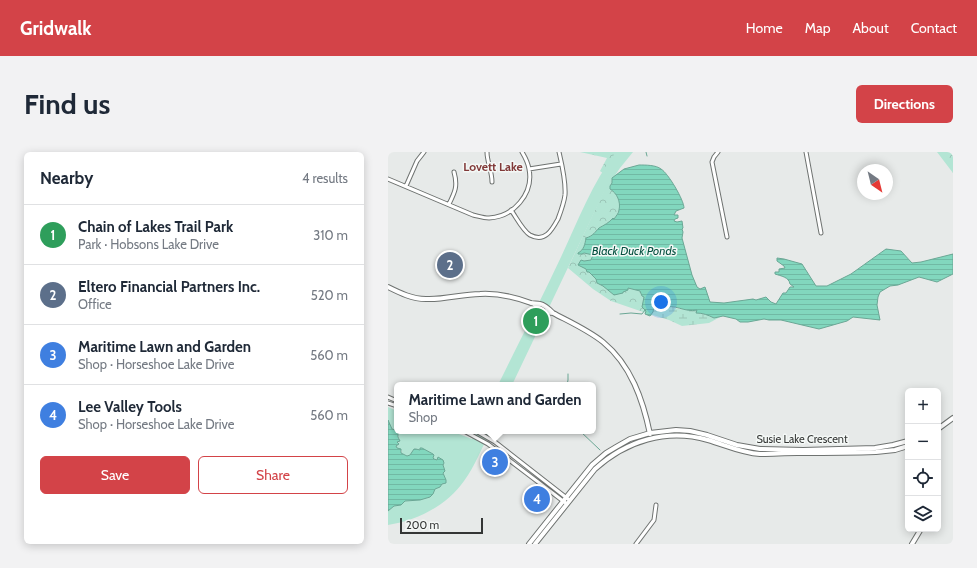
<!DOCTYPE html>
<meta charset="utf-8">
<style>
:root{--surface:#fff;--page:#f2f2f3;--text:#1f2937;--muted:#747a83;--line:#e0e1e3;--accent:#d34348}
body{margin:0;font-family:Cabin,sans-serif;background:var(--page);color:var(--text)}
.controls{position:absolute;right:12px;bottom:12px;display:grid;overflow:hidden;border-radius:6px;box-shadow:0 2px 10px #0003}
.controls button{width:36px;height:36px;display:grid;place-items:center;padding:0;border:0;border-bottom:1px solid var(--line);background:var(--surface);color:var(--text);font:20px sans-serif}
.compass{position:absolute;left:469px;top:12px;width:36px;height:36px;border-radius:50%;background:var(--surface);box-shadow:0 2px 10px #0003;rotate:145deg}
.scale{position:absolute;left:12px;bottom:10px;width:83px;box-sizing:border-box;padding-left:4px;border:2px solid #343635;border-top:0;font-size:11px;line-height:14px;white-space:nowrap;color:#343635;-webkit-text-stroke:3px #f4f8f6;paint-order:stroke}
.you{position:absolute;left:273px;top:150px;width:14px;height:14px;margin:-10px;border:3px solid #fff;border-radius:50%;background:#1a73e8;box-shadow:0 0 0 6px #1a73e833}
.badge{display:grid;place-items:center;width:26px;height:26px;border-radius:50%;background:var(--accent);color:#fff;font-size:13px;font-weight:700}
.pin{position:absolute;translate:-50% -50%;border:2px solid #fff;box-shadow:0 1px 4px #0006}
.popup{position:absolute;left:6px;top:230px;width:202px;height:52px;box-sizing:border-box;display:grid;place-content:center;border-radius:6px;background:var(--surface);filter:drop-shadow(0 1px 3px #0005);font-size:13px;white-space:nowrap;color:var(--muted)}
.popup b{font-size:15px;color:var(--text)}
.popup::after{content:'';position:absolute;left:50%;top:100%;margin-left:-8px;border:8px solid transparent;border-top-color:var(--surface)}
.list{margin:0;padding:0;list-style:none}
h2{display:flex;justify-content:space-between;align-items:center;height:52px;margin:0;padding:0 16px;font-size:17px}
h2 small{font-size:13px;font-weight:400;color:var(--muted)}
.list li{display:grid;grid-template-columns:26px 1fr auto;gap:12px;align-items:center;box-sizing:border-box;height:60px;padding:0 16px;border-top:1px solid var(--line)}
.list b{display:block;font-size:15px;white-space:nowrap}
.list p{margin:0;font-size:13px;white-space:nowrap;color:var(--muted)}
.list em{font-size:13px;font-style:normal;color:var(--muted)}
.actions{display:flex;gap:8px;padding:12px 16px}
.actions a{flex:1;padding:9px 0;border:1px solid var(--accent);border-radius:6px;text-align:center;font-size:14px;color:var(--accent)}
.actions .main{background:var(--accent);color:#fff}
.icon{flex:none;width:22px;height:22px;fill:none;stroke:currentColor;stroke-width:2;stroke-linecap:round;stroke-linejoin:round}
.map{position:relative;flex:none;width:565px;height:392px;overflow:hidden;border-radius:6px}
header{display:flex;align-items:center;gap:24px;box-sizing:border-box;height:56px;padding:0 20px;background:var(--accent);color:#fff}
header strong{font-size:19px}
nav{display:flex;gap:22px;margin-inline-start:auto;font-size:14px}
.intro{display:flex;align-items:center;justify-content:space-between;box-sizing:border-box;height:96px;padding:0 24px}
h1{margin:0;font-size:28px}
.button{padding:10px 18px;border-radius:6px;background:var(--accent);color:#fff;font-size:14px;font-weight:700}
main{display:flex;gap:24px;padding:0 24px}
aside{flex:1;background:var(--surface);border-radius:6px;box-shadow:0 2px 10px #0003}
.map>svg:first-child{display:block}
.forest{fill:url(#forest-crowns)}
.wetland{fill:url(#wetland-marsh)}
.park{fill:#b3e5d4}
.water{fill:url(#water-rules);stroke:#6ba795}
.lines{fill:none;stroke-linecap:round;stroke-linejoin:round}
.stream{stroke:#6ba795;stroke-width:1}
.minor-casing{stroke:#6f7371;stroke-width:5}
.tertiary-casing{stroke:#6f7371;stroke-width:6}
.minor{stroke:#fff;stroke-width:3}
.tertiary{stroke:#fff;stroke-width:4}
.labels{text-anchor:middle;stroke-width:3;stroke-linejoin:round;paint-order:stroke}
.street-label{font-size:11px;fill:#343635;stroke:#f4f8f6}
.neighbourhood-label{font-size:12px;font-weight:bold;fill:#813938;stroke:#f4f8f6}
.water-label{font-size:12px;font-style:italic;fill:#055140;stroke:#f4f8f6}
</style>
<header>
<strong>Gridwalk</strong>
<nav><a>Home</a><a>Map</a><a>About</a><a>Contact</a></nav>
</header>
<div class="intro"><h1>Find us</h1><a class="button">Directions</a></div>
<main>
<aside>
<h2>Nearby<small>4 results</small></h2>
<ul class="list">
<li><span class="badge" style="background:#2e9e5b">1</span><div><b>Chain of Lakes Trail Park</b><p>Park · Hobsons Lake Drive</p></div><em>310 m</em></li>
<li><span class="badge" style="background:#5c6f8a">2</span><div><b>Eltero Financial Partners Inc.</b><p>Office</p></div><em>520 m</em></li>
<li><span class="badge" style="background:#3f7fe0">3</span><div><b>Maritime Lawn and Garden</b><p>Shop · Horseshoe Lake Drive</p></div><em>560 m</em></li>
<li><span class="badge" style="background:#3f7fe0">4</span><div><b>Lee Valley Tools</b><p>Shop · Horseshoe Lake Drive</p></div><em>560 m</em></li>
</ul>
<div class="actions"><a class="main">Save</a><a>Share</a></div>
</aside>
<div class="map">
<svg width="565" height="392" viewBox="0 0 565 392">
<defs>
<pattern id="forest-crowns" width="20" height="18" patternUnits="userSpaceOnUse"><rect width="20" height="18" fill="#b3e5d4"/><path d="M2 6a3 3 0 1 1 6 0M12 15a3 3 0 1 1 6 0" fill="none" stroke="#9bc5b7"/></pattern>
<pattern id="wetland-marsh" width="20" height="14" patternUnits="userSpaceOnUse"><rect width="20" height="14" fill="#b3e5d4"/><path d="M1 5h8M5 5V1M11 12h8M15 12V8" fill="none" stroke="#9bc5b7"/></pattern>
<pattern id="water-rules" width="6" height="5" patternUnits="userSpaceOnUse"><rect width="6" height="5" fill="#82d7be"/><path d="M0 2.5h6" fill="none" stroke="#71b9a4"/></pattern>
</defs>
<rect width="100%" height="100%" fill="#e7eae9"/>
<path class="forest" d="M192 0H231L216 22 212 19 219 6Z
M549 0H565V21Z
M221 28 224 29V31L222 34V37C229 41 233 50 231 58 231 61 228 64 226 67L225 66C221 71 216 73 211 76 207 80 205 84 198 86L197 94 193 99 195 101 205 103 203 108 196 109 199 120H201L208 127 209 131 215 134 226 143 235 140 239 136 252 139 254 144 256 145V150L258 161 223 149 205 137 180 116Z"/>
<path class="wetland" d="M266 154 269 155 272 154 275 156 282 154 290 157 310 158 309 161 319 163 326 166 334 164 321 171 294 174 281 168 265 163 262 164 265 160Z"/>
<path class="park" d="M228 0H245L232 16 216 40 124 233H110C131 190 153 148 173 105 190 69 204 31 228 0Z
M0 255 9 259V278L4 277 0 268Z
M9 279H63L84 287 88 279H102C94 296 87 314 76 329 58 354 30 368 0 373V359L6 354 13 353 17 349 32 348 42 345 47 337 52 335 54 332 58 331V329L55 321 56 316 55 313 56 311 50 305 49 308 46 307 45 306 46 304C44 301 40 301 38 298 34 298 29 296 26 297L23 303 19 304 13 301 14 299 12 297 9 296 8 294 10 293 11 291 9 290 12 289Z"/>
<path class="water" d="M251 13C258 13 268 13 273 17 280 21 296 48 296 56L288 59 286 63H290V66L287 67 286 69 289 70 294 69 295 76 294 77 295 80 294 86 304 123 309 135 312 137 317 135 322 150 336 151 365 147 368 148 378 145 383 150 388 152 395 141H398L402 135H406L402 132C401 125 393 124 387 122V120H391V117L397 116 396 114 389 109V106L396 107 414 112 428 134H439L463 122 498 97 513 99 524 111 533 110 565 102V122L549 130 531 125 510 133 502 134 492 140 490 145 489 153 492 168 465 165 459 169 431 177 393 168H381L376 167 360 170H352L348 167 335 164 326 166C320 163 315 161 308 161L309 158C297 161 286 151 275 156L272 154 269 155 266 154 265 160 262 164 257 162 258 159 254 155 256 145 254 144 252 139 240 136V138L235 140V141L226 143 215 134 209 131 208 127 201 120H199L198 117 190 113 193 108 196 109 203 108 205 103 196 101 194 102H190V101C196 98 197 92 198 86 205 84 207 80 211 76 216 73 221 71 225 66L226 67C228 64 231 61 231 58 233 50 229 41 222 37V34L224 31V26L236 17Z
M0 268 4 277 10 279V285L12 289 9 290 11 292 8 294 9 296 13 297V301L19 304 22 303 26 297H28L32 298V296H34L45 302 46 303 45 306 46 307 49 308 50 305 55 308 56 311 55 313 57 319 55 321 58 328V331L54 332 52 335 47 337 45 342 42 345 32 348 17 349 13 353 6 354 0 359Z"/>
<g class="lines">
<path class="stream" d="M258 0 259 4
M232 162 243 161 254 162 257 158
M179 233 180 228V222
M192 279 212 298"/>
<defs>
<path id="minor" d="M99 0C99 10 104 19 104 30
M330 0 326 5 324 10 339 85
M418 0 433 81
M141 17 173 12
M0 27 85 63C90 64 95 66 101 66 125 65 146 42 141 17 140 11 137 5 134 0
M18 34 29 9 36 0
M61 52C67 40 70 34 66 20
M123 58C128 65 135 79 142 83 157 91 164 78 170 67 173 59 176 51 177 43 178 29 174 13 171 0
M0 245 9 249
M0 251 9 254
M76 279 100 292 179 352
M88 279 107 290 180 347
M248 392 266 368 268 353"/>
<path id="tertiary" d="M0 135C12 141 24 147 38 147 56 148 74 142 92 142 110 141 127 145 143 151 146 152 149 151 152 152 157 153 161 157 165 161 182 170 200 178 215 190 243 213 255 248 262 282
M146 152C151 157 157 161 165 161
M550 277 565 266
M141 392 204 313 218 301 228 295 242 287 262 281 288 278 302 279 319 283 349 293 372 297 415 298 487 296 505 293 520 289
M147 392 207 317C238 289 278 276 320 288 337 293 354 301 372 302 384 302 397 301 409 301 435 301 462 301 488 300L507 298 520 294
M524 392 533 377"/>
</defs>
<use href="#minor" class="minor-casing"/>
<use href="#tertiary" class="tertiary-casing"/>
<use href="#minor" class="minor"/>
<use href="#tertiary" class="tertiary"/>
</g>
<g class="labels">
<g class="street-label">
<text x="414" y="291">Susie Lake Crescent</text>
</g>
<g class="neighbourhood-label">
<text x="105" y="19">Lovett Lake</text>
</g>
<g class="water-label">
<text x="246" y="103">Black Duck Ponds</text>
</g>
</g>
</svg>
<div class="controls">
<button>+</button>
<button>−</button>
<button><svg class="icon" aria-label="locate" viewBox="0 0 24 24"><circle cx="12" cy="12" r="6"/><path d="M12 2v4M12 18v4M2 12h4M18 12h4"/></svg></button>
<button><svg class="icon" aria-label="layers" viewBox="0 0 24 24"><path d="M12 4l9 5-9 5-9-5zM3 14l9 5 9-5"/></svg></button>
</div>
<svg class="compass" viewBox="-18 -18 36 36"><path d="M0-13l5 13h-10z" fill="#e53935"/><path d="M0 13l5-13h-10z" fill="#747a83"/></svg>
<div class="scale">200 m</div>
<div class="you"></div>
<div class="pin badge" style="left:148px;top:169px;background:#2e9e5b">1</div>
<div class="pin badge" style="left:62px;top:113px;background:#5c6f8a">2</div>
<div class="pin badge" style="left:107px;top:310px;background:#3f7fe0">3</div>
<div class="popup"><b>Maritime Lawn and Garden</b>Shop</div>
<div class="pin badge" style="left:149px;top:347px;background:#3f7fe0">4</div>
</div>
</main>
